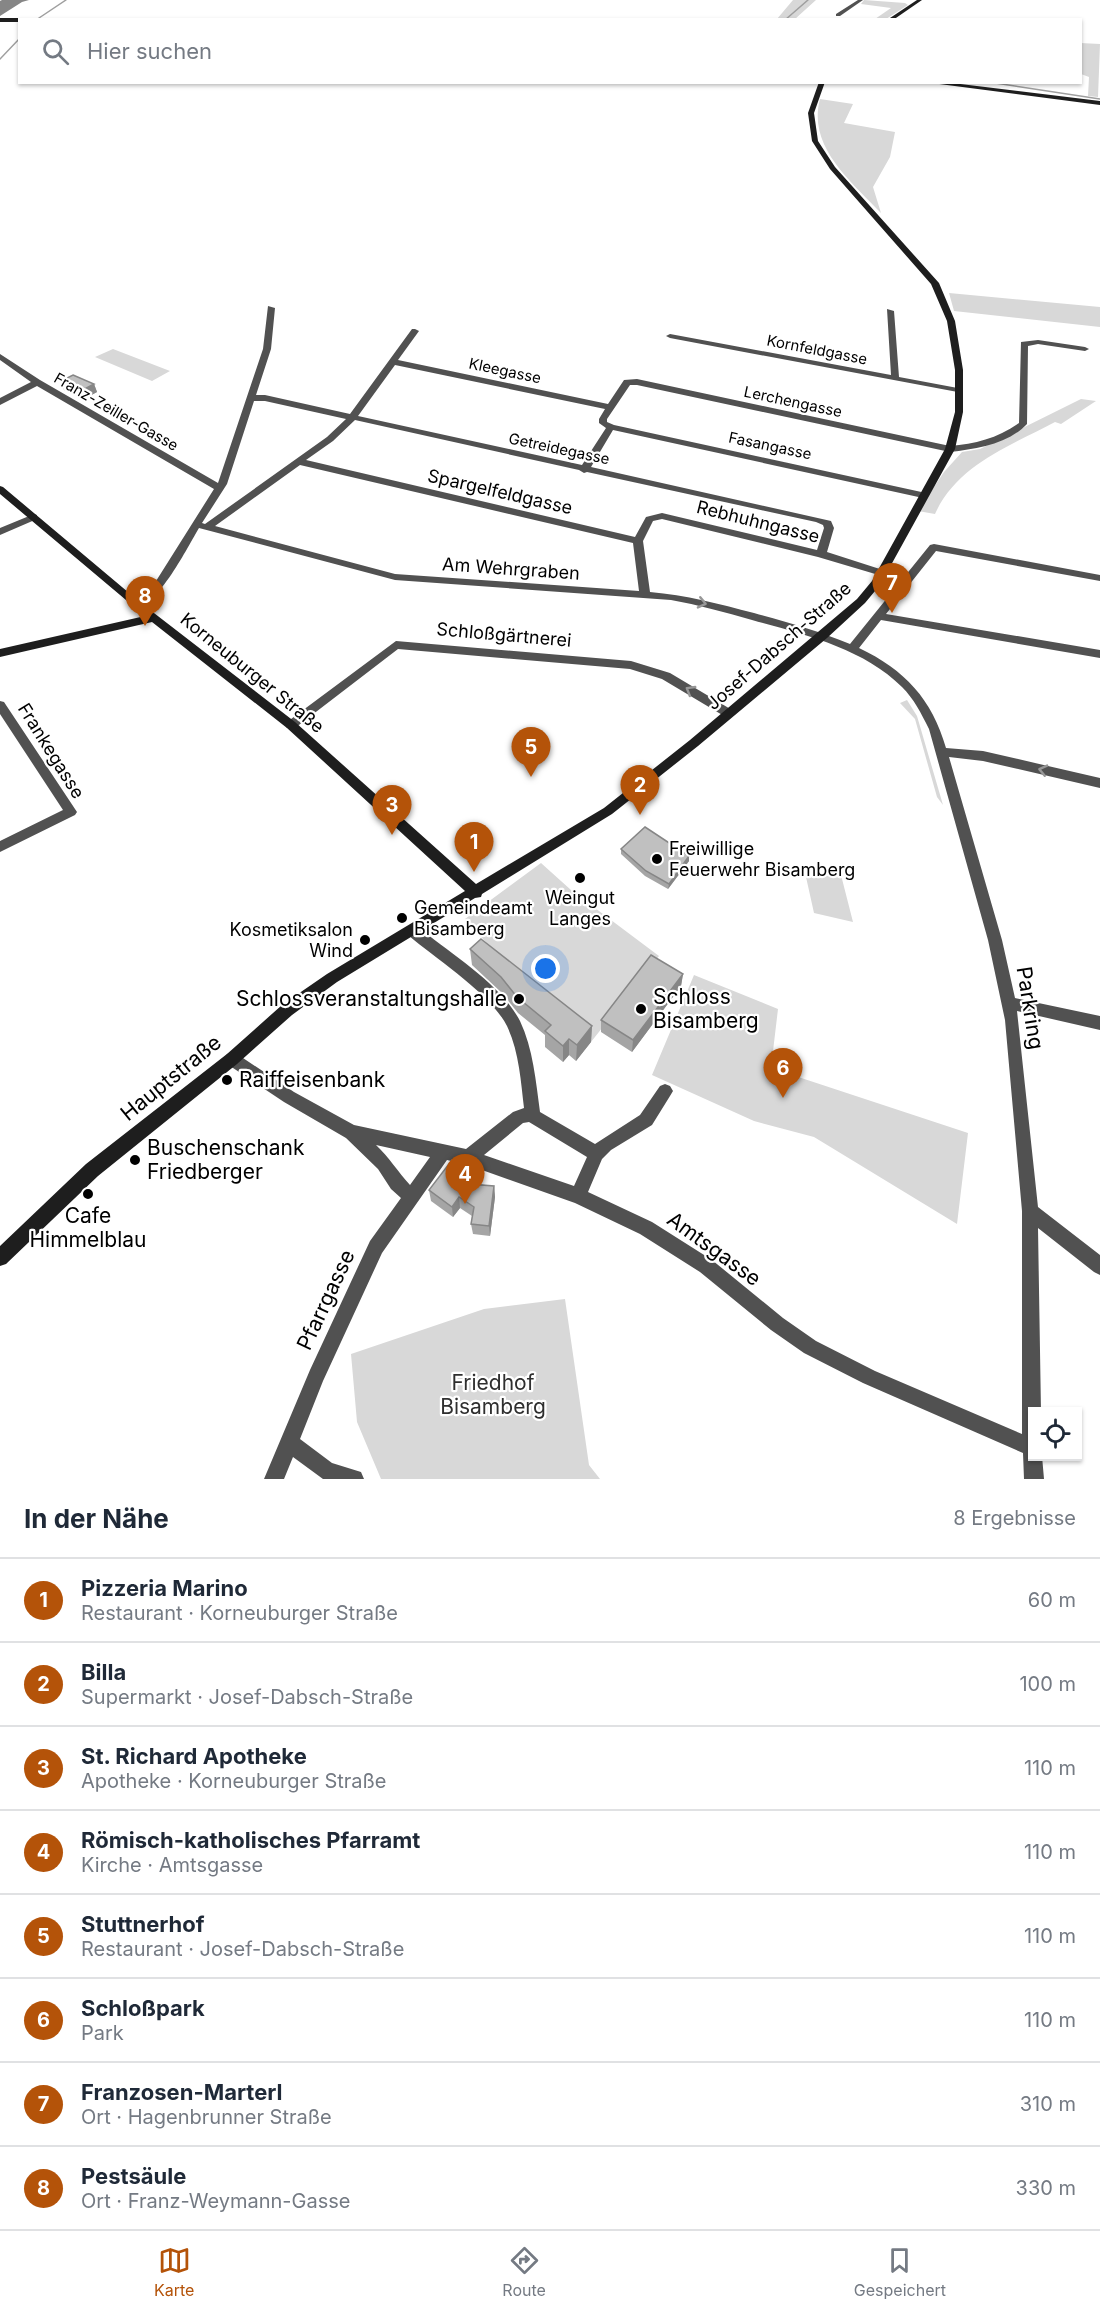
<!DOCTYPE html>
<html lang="de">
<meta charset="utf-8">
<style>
:root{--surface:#fff;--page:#f6f6f7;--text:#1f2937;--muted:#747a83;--line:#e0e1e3;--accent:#b45309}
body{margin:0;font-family:Inter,sans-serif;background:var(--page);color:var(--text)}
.controls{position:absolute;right:18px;bottom:18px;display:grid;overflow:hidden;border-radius:0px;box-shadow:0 2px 4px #0004}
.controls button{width:54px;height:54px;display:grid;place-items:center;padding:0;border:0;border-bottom:2px solid var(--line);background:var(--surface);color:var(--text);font:30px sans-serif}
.you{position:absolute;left:546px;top:969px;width:21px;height:21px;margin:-15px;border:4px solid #fff;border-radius:50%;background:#1a73e8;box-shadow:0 0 0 9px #1a73e833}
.badge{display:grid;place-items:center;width:39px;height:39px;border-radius:50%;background:var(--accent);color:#fff;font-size:20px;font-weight:700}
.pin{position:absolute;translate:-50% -50px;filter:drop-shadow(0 2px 3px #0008)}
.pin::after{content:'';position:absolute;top:32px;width:21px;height:18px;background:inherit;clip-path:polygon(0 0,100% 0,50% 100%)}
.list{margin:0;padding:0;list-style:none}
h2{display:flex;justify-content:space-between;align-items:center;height:78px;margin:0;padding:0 24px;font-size:26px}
h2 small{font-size:20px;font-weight:400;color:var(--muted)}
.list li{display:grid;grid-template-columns:39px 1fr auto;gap:18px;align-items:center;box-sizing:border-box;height:84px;padding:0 24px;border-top:2px solid var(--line)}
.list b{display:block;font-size:22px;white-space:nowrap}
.list p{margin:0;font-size:20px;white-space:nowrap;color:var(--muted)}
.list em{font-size:20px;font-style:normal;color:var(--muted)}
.icon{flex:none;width:33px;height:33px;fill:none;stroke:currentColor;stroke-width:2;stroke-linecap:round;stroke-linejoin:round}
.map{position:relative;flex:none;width:1100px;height:1479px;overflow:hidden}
.search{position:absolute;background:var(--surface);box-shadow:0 2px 4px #0004;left:18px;right:18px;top:18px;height:66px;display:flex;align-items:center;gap:15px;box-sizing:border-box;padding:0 21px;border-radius:0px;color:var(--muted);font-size:22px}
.sheet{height:750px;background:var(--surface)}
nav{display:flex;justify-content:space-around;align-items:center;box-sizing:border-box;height:84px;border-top:2px solid var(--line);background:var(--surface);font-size:16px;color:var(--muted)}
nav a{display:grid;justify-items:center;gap:3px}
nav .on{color:var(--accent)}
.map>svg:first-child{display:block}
.green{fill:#d8d8d8}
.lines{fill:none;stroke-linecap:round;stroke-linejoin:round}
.stream{stroke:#9f9f9f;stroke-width:1.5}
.street{fill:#515151;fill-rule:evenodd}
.secondary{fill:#1e1e1e;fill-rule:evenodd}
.wall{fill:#a5a5a5}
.shaded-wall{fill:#868686}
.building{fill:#c0c0c0;stroke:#868686;stroke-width:1.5}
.oneway{stroke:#979797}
.poi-dot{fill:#000;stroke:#fff;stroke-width:2}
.labels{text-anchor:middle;stroke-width:4.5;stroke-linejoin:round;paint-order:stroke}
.far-street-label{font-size:15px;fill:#000;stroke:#fff}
.street-label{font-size:18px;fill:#000;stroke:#fff}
.poi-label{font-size:18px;fill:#000;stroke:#fff;text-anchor:start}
.near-poi-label{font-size:21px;fill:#000;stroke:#fff;text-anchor:start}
.near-street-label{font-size:21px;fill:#000;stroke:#fff}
.near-park-label{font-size:21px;fill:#2f2f2f;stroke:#fff}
</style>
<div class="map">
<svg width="1100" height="1479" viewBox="0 0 1100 1479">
<rect width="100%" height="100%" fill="#fff"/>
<path class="green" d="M793 0H816L795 19H777Z
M864 0 905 3 908 5 886 19H875L891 8 861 4Z
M1080 43 1100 44 1098 97 1088 96 1089 77 1081 74Z
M820 99 853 104 844 123 895 132 890 157 873 187 881 213C852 182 807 147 820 99Z
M949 293 1100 307V327L954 311Z
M113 349 170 371 152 381 95 357Z
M1081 399 1096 401 1061 424 1055 422C1010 446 957 465 935 514L918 511 944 472 962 452 980 449Z
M907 700 917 716 943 805 937 797 915 719 900 703Z
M541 863 571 890 659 956 591 1042 486 959 492 949 465 919Z
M841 875 853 922 814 913 806 877Z
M694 975 778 1009 771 1068 968 1133 957 1224 814 1137 754 1121 652 1075Z
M565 1299 589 1465 600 1479H381L357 1422 351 1354 484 1309Z"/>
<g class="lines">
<path class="stream" d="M36 20 66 0
M785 20 808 0
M0 59 20 38
M989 82 1100 99"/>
<path class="street" d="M858 0H863L840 16H836V14Z
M268 306 275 308 271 349 256 395H265L350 414 412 329H415L419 331 398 360 608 404 624 380 637 379 950 446C975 444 998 438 1019 423L1021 342 1038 340 1085 347 1089 349 1085 351 1038 344 1028 346 1027 424C1008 444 977 449 950 452L637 385H630L607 419V422L614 425 926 493 928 495 923 498 613 430 591 467 831 521 834 528 827 552 886 571 887 573 886 575 882 576 818 557 662 519 653 521 643 541 650 592C686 595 719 604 754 613 786 622 819 631 850 644L930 545 934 544 1100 575V581L936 551 886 614 1100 650V658L881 620 859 648C905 670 932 699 946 748L983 751 1100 778V788L983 761 949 757 1002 940 1015 998 1100 1016V1030L1017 1011 1038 1207 1100 1255V1275L1094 1272 1038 1228 1041 1412H1032V1456H1042L1044 1479H1024L1023 1453 863 1383 804 1353 771 1330 700 1272 640 1234 575 1203 468 1165 447 1160 382 1253 323 1381 300 1439 332 1463 361 1472 364 1479H323L293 1457 284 1479H264L310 1370 370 1241 401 1198 391 1189 378 1169 346 1138 284 1102 227 1064 224 1059 227 1054 232 1052 237 1054 294 1092 354 1125 466 1149 513 1112 524 1108C521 1082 519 1051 507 1026 491 994 436 959 408 935L406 931 408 927 413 925 418 927C450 953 501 984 520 1021 533 1048 536 1082 540 1112L595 1144 640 1115 660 1086 665 1084 670 1086 673 1091 670 1096 652 1125 611 1150 602 1159 588 1192 652 1222 712 1260 783 1318 816 1341 875 1371 1022 1434V1211L1005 1020 988 940 929 729C921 713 914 699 902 687 863 648 803 634 752 620 725 612 698 605 671 600L395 580 199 528C188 546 156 611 133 607L132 605 133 603 151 589 214 489 37 386 0 405V398L31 382 0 360V354L40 380 218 483 263 349ZM395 365 605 409 599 419V423L606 428 582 465 358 416ZM254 401H265L346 419 327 437 205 524 202 523 227 484ZM355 420 579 470 584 473 587 472 816 522 823 525 824 528 817 550 662 513 646 517 635 537 306 460 333 441ZM300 465 633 543 639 591 395 574 215 526ZM529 1122 587 1157 574 1186 484 1155 523 1123ZM376 1145 430 1157 410 1185C398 1172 389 1157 376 1145Z
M887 309 894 311 899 377 963 389V393L670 338 666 336 670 334 891 375Z
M34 514 37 515V519L0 535V528Z
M396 641 631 661 670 673 732 710 734 713 728 717 724 716 662 679 630 669 398 649 295 728H287L285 725 287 722Z
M0 701 4 702 77 812 75 815 0 852V841L63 810 0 714Z"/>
<path class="secondary" d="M917 0H922L893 20H887Z
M0 18H84L86 20H20V22H0Z
M819 82H825L814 113 818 141 835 167 939 283 955 321 963 370V412L955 449 880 585 865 603 827 638 698 746 612 814 482 894 481 897 475 898 337 982 292 1015 237 1064 98 1176 6 1264 0 1266V1246L86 1164 227 1054 282 1005 327 974 465 891 287 728 152 622 0 657V649L145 616 0 494V486L3 487 141 603 295 722 476 884 604 808 690 740 857 599 872 581 945 449 955 412V370L947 321 931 284 830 169 812 141 808 113Z
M924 82H944L1100 101V105Z"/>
</g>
<path class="wall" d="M61 381 94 384 97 392 84 399 64 390Z
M621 849 689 861 668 889 645 876 621 854Z
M470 949 592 1026 591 1042 576 1061 569 1055 563 1062 545 1047V1035L518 1013 502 993 472 965Z
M683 974 681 986 632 1052 601 1032V1020Z
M476 1184 494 1186 495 1197 490 1236 473 1234 471 1224 472 1216 460 1208 453 1217 431 1201 429 1190Z"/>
<path class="shaded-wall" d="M2 0H29L22 2 0 16V1Z
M94 384 97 392 84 399 81 391Z
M689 856V861L668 889 669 884Z
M683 974 681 986 632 1052 633 1040Z
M592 1026 591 1042 576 1061 577 1045Z
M569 1039V1055L563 1062V1046Z
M475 1176 476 1186 469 1184Z
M494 1186 495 1197 490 1236 489 1226Z
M459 1197 460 1208 453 1217 452 1207Z"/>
<path class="building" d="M73 375 94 384 81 391 61 381Z
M645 827 689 856 669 884 646 871 621 849Z
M481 939 592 1026 577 1045 569 1039 563 1046 545 1031 551 1025 517 997 501 977 470 949Z
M651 955 683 974 633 1040 601 1020Z
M452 1160 475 1176 469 1184 494 1186 489 1226 471 1224 474 1207 459 1197 452 1207 429 1190Z"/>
<defs><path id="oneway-chevron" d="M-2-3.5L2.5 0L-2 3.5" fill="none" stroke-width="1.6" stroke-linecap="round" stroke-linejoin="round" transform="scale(1.5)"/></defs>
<g class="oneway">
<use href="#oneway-chevron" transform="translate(702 603) rotate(13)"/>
<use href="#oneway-chevron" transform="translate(690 690) rotate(-149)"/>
<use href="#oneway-chevron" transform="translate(1043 770) rotate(-167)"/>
</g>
<g class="poi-dot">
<circle cx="657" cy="859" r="6"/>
<circle cx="580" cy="878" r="6"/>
<circle cx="402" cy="918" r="6"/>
<circle cx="365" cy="940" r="6"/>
<circle cx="519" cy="999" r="6"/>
<circle cx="641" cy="1009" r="6"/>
<circle cx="227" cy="1080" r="6"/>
<circle cx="135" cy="1160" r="6"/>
<circle cx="88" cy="1194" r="6"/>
</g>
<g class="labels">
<g class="far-street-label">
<text transform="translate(817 350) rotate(11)" y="5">Kornfeldgasse</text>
<text transform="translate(505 371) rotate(12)" y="5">Kleegasse</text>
<text transform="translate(793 402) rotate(12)" y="5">Lerchengasse</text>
<text transform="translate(116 412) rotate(30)" y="5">Franz-Zeiller-Gasse</text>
<text transform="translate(770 446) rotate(12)" y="5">Fasangasse</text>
<text transform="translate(559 449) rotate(12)" y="5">Getreidegasse</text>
</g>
<g class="street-label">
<text transform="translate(500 492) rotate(13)" y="6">Spargelfeldgasse</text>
<text transform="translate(758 522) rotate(14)" y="6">Rebhuhngasse</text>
<text transform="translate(511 569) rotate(4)" y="6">Am Wehrgraben</text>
<text transform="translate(504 635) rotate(5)" y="6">Schloßgärtnerei</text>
<text transform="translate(779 646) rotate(-41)" y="6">Josef-Dabsch-Straße</text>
<text transform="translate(252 673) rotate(39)" y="6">Korneuburger Straße</text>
<text transform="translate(51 751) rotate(58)" y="6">Frankegasse</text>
</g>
<g class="poi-label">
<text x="669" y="855">Freiwillige<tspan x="669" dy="21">Feuerwehr Bisamberg</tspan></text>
<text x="580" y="904" text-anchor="middle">Weingut<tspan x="580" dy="21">Langes</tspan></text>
<text x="414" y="914">Gemeindeamt<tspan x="414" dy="21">Bisamberg</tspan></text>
<text x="353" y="936" text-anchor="end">Kosmetiksalon<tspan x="353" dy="21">Wind</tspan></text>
</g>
<g class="near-poi-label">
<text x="653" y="1004">Schloss<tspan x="653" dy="24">Bisamberg</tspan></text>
<text x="507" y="1006" text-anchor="end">Schlossveranstaltungshalle</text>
<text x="239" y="1087">Raiffeisenbank</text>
<text x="147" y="1155">Buschenschank<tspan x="147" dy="24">Friedberger</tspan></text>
<text x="88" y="1223" text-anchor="middle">Cafe<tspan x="88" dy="24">Himmelblau</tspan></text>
</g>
<g class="near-street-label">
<text transform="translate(1030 1008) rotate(81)" y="7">Parkring</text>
<text transform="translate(171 1078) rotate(-39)" y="7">Hauptstraße</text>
<text transform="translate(714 1249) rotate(36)" y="7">Amtsgasse</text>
<text transform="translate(326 1300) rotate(-65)" y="7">Pfarrgasse</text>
</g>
<g class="near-park-label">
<text x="493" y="1390">Friedhof<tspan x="493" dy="24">Bisamberg</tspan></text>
</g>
</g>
</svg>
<div class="controls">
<button><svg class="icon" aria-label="locate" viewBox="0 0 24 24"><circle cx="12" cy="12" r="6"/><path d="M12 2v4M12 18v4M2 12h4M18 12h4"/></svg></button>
</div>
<div class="you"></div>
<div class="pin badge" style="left:474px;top:872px">1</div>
<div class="pin badge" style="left:640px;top:815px">2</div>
<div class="pin badge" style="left:392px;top:835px">3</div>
<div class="pin badge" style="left:465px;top:1204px">4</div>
<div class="pin badge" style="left:531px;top:777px">5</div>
<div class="pin badge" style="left:783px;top:1098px">6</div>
<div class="pin badge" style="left:892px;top:613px">7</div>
<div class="pin badge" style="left:145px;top:626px">8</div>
<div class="search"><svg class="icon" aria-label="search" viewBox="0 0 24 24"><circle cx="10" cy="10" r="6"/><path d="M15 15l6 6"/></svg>Hier suchen</div>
</div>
<section class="sheet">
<h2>In der Nähe<small>8 Ergebnisse</small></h2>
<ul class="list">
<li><span class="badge">1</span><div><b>Pizzeria Marino</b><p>Restaurant · Korneuburger Straße</p></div><em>60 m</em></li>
<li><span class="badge">2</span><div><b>Billa</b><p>Supermarkt · Josef-Dabsch-Straße</p></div><em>100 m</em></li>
<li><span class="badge">3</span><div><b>St. Richard Apotheke</b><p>Apotheke · Korneuburger Straße</p></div><em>110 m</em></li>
<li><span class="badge">4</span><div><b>Römisch-katholisches Pfarramt</b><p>Kirche · Amtsgasse</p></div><em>110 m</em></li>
<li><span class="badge">5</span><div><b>Stuttnerhof</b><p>Restaurant · Josef-Dabsch-Straße</p></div><em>110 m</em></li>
<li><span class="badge">6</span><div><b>Schloßpark</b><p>Park</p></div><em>110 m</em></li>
<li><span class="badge">7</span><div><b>Franzosen-Marterl</b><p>Ort · Hagenbrunner Straße</p></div><em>310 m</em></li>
<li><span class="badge">8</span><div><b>Pestsäule</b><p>Ort · Franz-Weymann-Gasse</p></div><em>330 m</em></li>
</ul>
</section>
<nav>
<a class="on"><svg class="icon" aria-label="map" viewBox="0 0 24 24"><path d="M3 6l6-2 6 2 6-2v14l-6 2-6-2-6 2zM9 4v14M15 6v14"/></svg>Karte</a>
<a><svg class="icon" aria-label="directions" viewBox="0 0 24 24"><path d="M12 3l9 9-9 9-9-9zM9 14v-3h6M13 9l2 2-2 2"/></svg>Route</a>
<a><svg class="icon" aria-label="saved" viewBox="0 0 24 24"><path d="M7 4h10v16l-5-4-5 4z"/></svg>Gespeichert</a>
</nav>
